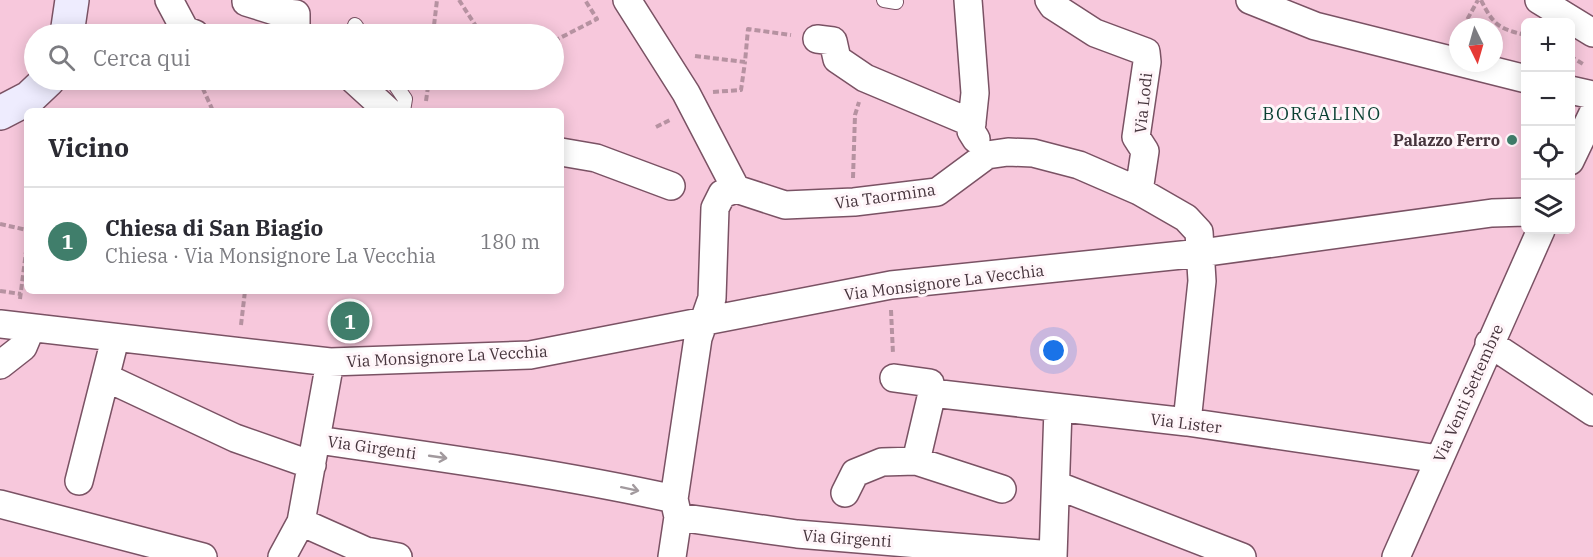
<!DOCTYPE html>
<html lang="it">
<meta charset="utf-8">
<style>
:root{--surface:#fff;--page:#f7f7f7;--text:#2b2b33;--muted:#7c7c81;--line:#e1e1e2;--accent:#407e6b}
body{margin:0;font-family:"IBM Plex Serif",serif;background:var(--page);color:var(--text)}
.controls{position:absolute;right:18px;top:18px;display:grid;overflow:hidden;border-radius:9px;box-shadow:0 3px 15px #0003}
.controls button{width:54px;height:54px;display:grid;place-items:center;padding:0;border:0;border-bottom:2px solid var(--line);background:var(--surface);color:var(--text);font:30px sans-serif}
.compass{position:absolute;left:1449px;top:18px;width:54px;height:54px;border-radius:50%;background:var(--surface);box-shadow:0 3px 15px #0003;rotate:175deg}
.you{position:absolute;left:1054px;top:351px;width:21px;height:21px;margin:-15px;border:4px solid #fff;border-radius:50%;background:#1a73e8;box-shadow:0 0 0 9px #1a73e833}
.badge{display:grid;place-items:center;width:39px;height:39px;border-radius:50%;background:var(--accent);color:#fff;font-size:20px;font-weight:700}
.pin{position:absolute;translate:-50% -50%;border:3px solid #fff;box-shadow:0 2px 6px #0006}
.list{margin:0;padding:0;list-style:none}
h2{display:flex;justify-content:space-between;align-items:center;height:78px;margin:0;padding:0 24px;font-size:26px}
h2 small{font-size:20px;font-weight:400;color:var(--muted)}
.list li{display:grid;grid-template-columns:39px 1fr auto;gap:18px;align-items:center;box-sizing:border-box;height:108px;padding:0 24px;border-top:2px solid var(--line)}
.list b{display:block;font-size:22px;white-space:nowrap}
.list p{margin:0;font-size:20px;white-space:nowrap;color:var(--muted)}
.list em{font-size:20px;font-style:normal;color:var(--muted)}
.icon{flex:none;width:33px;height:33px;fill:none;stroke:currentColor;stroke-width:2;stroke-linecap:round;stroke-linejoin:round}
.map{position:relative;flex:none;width:1593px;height:557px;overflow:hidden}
.search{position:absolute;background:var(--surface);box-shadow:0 3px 15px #0003;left:24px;top:24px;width:540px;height:66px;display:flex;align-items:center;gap:15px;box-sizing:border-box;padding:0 21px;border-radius:33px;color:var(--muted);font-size:22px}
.panel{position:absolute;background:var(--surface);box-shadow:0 3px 15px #0003;left:24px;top:108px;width:540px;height:186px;border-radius:9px}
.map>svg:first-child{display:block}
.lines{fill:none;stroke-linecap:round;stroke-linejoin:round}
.lane-casing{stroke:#7a5264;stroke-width:16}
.street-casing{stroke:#7a5264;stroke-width:30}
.secondary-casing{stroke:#7a5264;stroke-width:36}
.path{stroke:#b692a1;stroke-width:4;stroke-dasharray:6 3;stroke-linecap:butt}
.lane{stroke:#fff;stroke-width:14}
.street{stroke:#fff;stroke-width:27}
.secondary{stroke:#eeecfe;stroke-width:33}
.oneway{stroke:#a29a9e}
.poi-dot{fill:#407e6b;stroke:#fff5f9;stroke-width:2}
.labels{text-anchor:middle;stroke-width:6;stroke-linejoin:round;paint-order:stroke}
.street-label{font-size:16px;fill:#46343c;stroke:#fff5f9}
.poi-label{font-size:16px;font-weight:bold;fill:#46343c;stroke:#fff5f9;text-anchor:end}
.neighbourhood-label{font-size:18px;letter-spacing:1.5px;fill:#083f31;stroke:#fff5f9}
</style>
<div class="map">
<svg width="1593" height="557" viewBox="0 0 1593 557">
<rect width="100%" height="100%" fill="#f7c8dc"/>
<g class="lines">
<defs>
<path id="lane" d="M884 0 896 2
M355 25 361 34
M392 80 405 99 403 111"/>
<path id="street" d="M169 0 185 30 195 34
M246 0V2L278 12 296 14V34
M627 0 686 93 736 189
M968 0 975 93 971 131 976 139
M1049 0 1053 6 1095 33 1146 52 1147 62 1136 137 1145 151 1139 191
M1250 0 1315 26 1526 79
M1539 0 1593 33
M817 39 833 41 837 59 865 78 972 123
M354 80 388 111
M1570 90 1593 95
M561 152 596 158 671 186
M1570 161 1593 113
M0 324 330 362 530 355 891 285 1201 253 1492 213 1526 212
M1489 343 1593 412
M0 365 23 347 31 328
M107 378 235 438 312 465
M894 378 930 383 932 393 1187 422 1439 459
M318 440C437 457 556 473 674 499
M916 461 932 393
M79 481 115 339
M1056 485 1242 557
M845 493 855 473 882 462 916 461 1002 489
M0 504 203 557
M678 517 797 534 1053 555
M301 522 366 551 398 557
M282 557 301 522 330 362
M672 557 678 517 674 499 698 338 712 298 715 208 722 194 736 189 785 205 854 202 937 192 987 155 1008 152 1033 153 1079 165 1139 191 1186 218 1199 232 1202 281 1187 422
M1053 557 1058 409
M1396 557 1541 230"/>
<path id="secondary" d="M67 34 72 0
M0 113 29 98 48 80"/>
</defs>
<use href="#lane" class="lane-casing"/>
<use href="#street" class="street-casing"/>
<use href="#secondary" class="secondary-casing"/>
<path class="path" d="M459 0 481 34
M1481 0C1493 24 1498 29 1526 35
M1463 27 1478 0
M433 34 437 0
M554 41 597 19 585 0
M695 56 745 62 748 29 791 35
M1570 56 1583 64
M199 80 213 111
M713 92 741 90 745 62
M426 101 429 80
M656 127 672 119
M853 178 855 115 859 102
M0 224 27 230
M0 291 21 294
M20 299 27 244
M891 310 893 354
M241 325 245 291"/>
<use href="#lane" class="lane"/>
<use href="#street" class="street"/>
<use href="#secondary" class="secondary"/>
</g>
<defs><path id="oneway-shaft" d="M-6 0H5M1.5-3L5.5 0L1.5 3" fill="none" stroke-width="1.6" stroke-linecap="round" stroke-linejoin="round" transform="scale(1.5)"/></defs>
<g class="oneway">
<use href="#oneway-shaft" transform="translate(438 457) rotate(8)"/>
<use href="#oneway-shaft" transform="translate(630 489) rotate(12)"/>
</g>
<circle class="poi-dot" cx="1512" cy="140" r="6"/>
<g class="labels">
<g class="street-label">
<text transform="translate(1143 103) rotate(-84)" y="6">Via Lodi</text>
<text transform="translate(885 196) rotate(-8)" y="6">Via Taormina</text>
<text transform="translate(944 282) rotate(-7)" y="6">Via Monsignore La Vecchia</text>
<text transform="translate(447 356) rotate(-3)" y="6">Via Monsignore La Vecchia</text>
<text transform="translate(1468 393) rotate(-66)" y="6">Via Venti Settembre</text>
<text transform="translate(1186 423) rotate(7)" y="6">Via Lister</text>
<text transform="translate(372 447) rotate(8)" y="6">Via Girgenti</text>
<text transform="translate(847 538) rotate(4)" y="6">Via Girgenti</text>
</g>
<g class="poi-label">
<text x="1500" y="146">Palazzo Ferro</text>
</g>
<g class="neighbourhood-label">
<text x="1322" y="120">BORGALINO</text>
</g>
</g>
</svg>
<div class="controls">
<button>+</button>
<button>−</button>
<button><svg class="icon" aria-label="locate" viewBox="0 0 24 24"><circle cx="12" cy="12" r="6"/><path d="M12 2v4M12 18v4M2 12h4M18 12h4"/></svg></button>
<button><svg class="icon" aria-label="layers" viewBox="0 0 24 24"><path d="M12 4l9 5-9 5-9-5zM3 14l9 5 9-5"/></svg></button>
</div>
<svg class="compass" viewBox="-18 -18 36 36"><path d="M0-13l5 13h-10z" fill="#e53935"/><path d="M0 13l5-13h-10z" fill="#7c7c81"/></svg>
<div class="you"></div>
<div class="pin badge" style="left:350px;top:321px">1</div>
<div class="search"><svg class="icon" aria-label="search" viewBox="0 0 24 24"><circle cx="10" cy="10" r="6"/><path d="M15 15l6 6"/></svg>Cerca qui</div>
<section class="panel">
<h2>Vicino<small></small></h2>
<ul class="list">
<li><span class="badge">1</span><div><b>Chiesa di San Biagio</b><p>Chiesa · Via Monsignore La Vecchia</p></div><em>180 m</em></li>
</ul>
</section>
</div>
